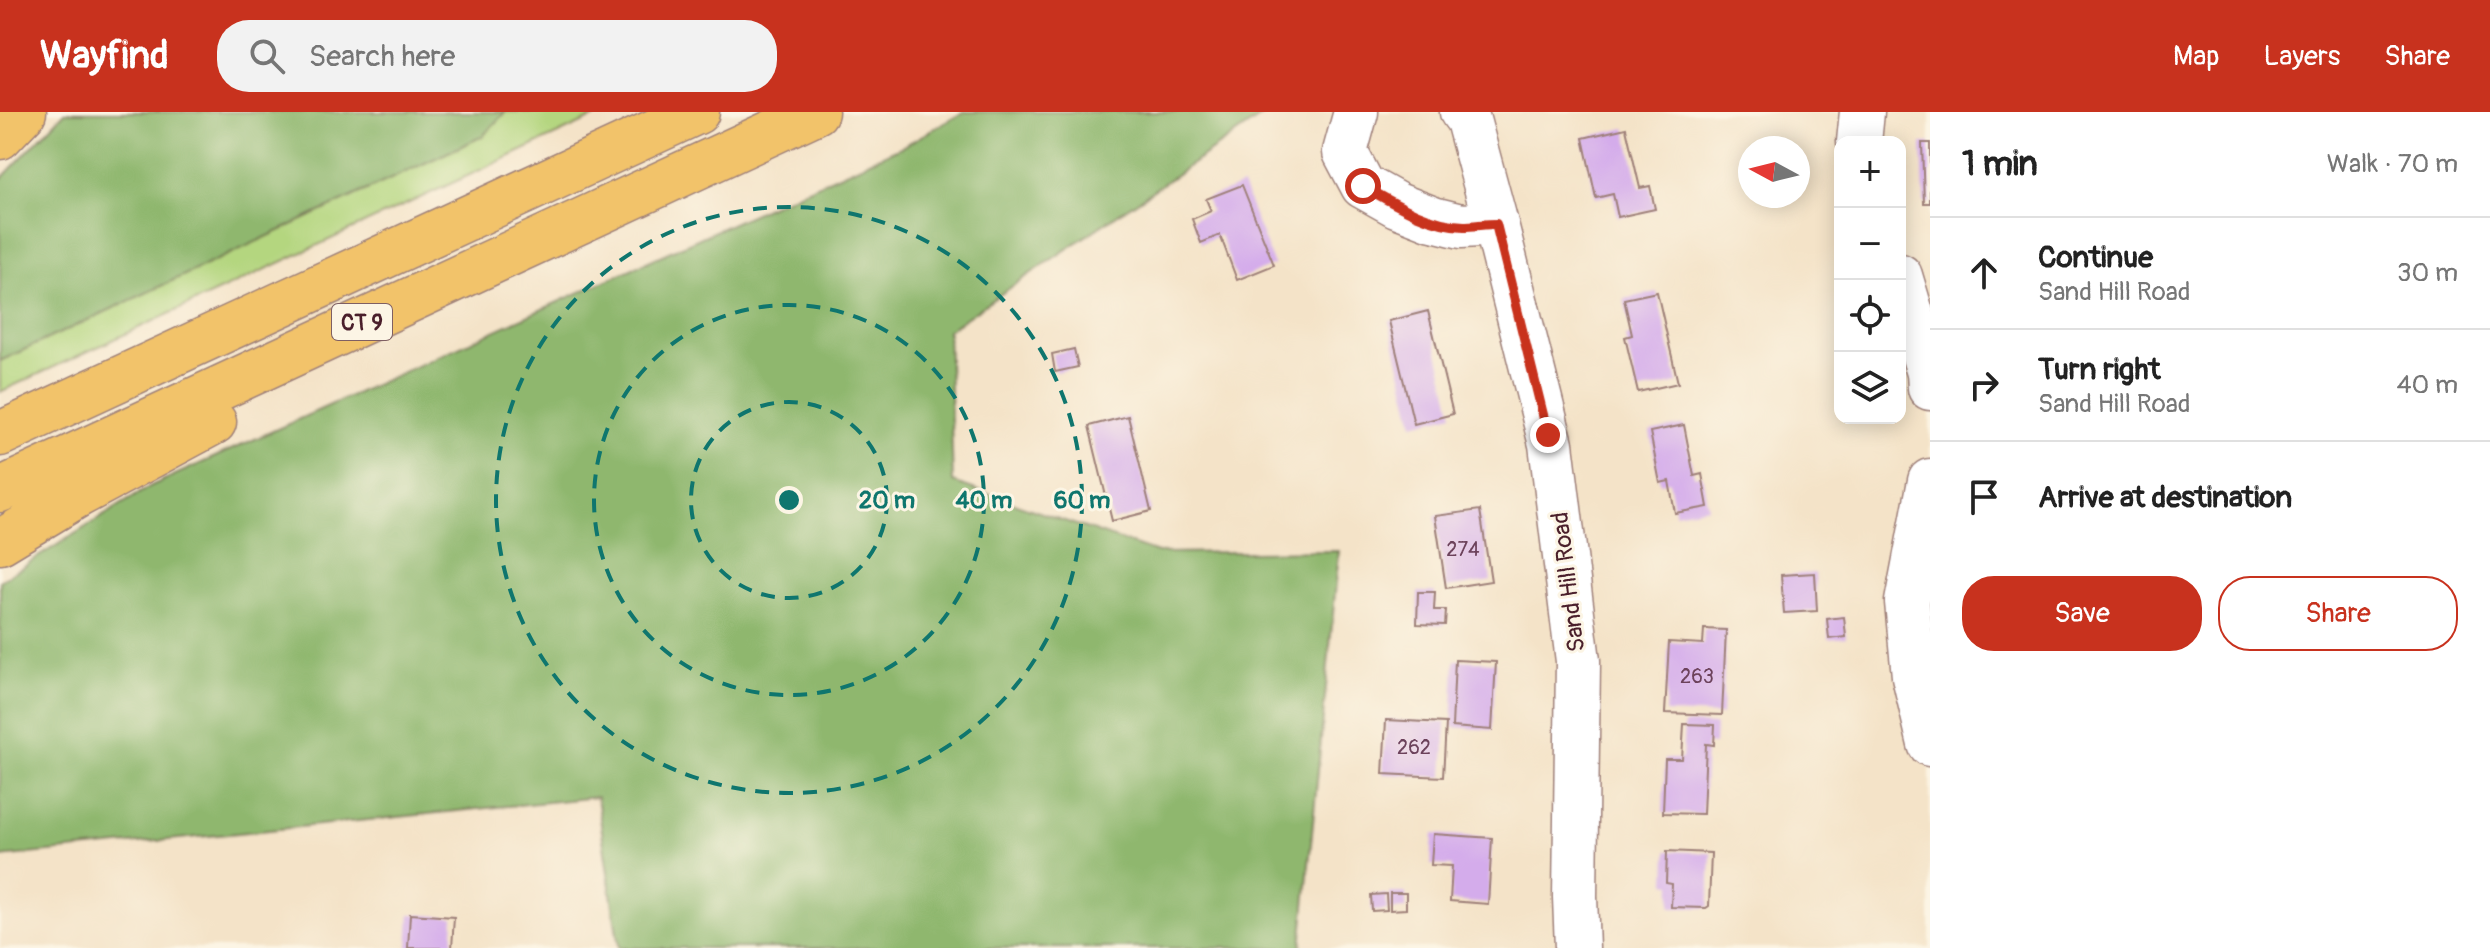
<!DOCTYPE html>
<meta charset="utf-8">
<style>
:root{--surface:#fff;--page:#f2f2f2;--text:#222;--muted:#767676;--line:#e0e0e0;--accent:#c8321e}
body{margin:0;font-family:Pangolin,sans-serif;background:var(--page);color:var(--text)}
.controls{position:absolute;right:24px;top:24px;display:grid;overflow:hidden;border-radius:16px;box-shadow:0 4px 20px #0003}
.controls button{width:72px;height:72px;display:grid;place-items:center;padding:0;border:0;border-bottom:2px solid var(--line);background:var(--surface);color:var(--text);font:40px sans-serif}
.compass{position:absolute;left:1738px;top:24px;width:72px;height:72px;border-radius:50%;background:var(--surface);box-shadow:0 4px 20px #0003;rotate:277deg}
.stop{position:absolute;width:24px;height:24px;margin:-18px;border:6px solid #c8321e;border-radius:50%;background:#fff}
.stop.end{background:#c8321e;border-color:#fff;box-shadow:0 2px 8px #0008}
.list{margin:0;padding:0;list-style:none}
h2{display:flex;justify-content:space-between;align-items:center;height:104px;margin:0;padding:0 32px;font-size:34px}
h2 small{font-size:26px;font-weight:400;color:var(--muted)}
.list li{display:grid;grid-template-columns:52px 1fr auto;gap:24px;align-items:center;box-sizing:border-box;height:112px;padding:0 32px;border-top:2px solid var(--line)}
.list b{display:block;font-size:30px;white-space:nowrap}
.list p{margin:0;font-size:26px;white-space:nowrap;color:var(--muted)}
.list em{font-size:26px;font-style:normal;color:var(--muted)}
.actions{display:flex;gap:16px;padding:24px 32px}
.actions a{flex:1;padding:18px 0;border:2px solid var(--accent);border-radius:32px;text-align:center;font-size:28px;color:var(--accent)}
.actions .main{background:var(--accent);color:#fff}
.icon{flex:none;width:44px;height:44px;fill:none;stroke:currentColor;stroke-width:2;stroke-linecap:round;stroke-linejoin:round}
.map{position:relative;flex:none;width:1930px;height:836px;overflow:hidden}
header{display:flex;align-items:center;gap:48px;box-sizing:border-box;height:112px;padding:0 40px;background:var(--accent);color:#fff}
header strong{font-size:38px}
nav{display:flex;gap:44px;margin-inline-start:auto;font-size:28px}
.search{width:560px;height:72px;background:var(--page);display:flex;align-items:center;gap:20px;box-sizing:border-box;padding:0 28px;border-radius:32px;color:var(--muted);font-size:30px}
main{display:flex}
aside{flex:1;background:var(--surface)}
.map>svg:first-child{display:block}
.green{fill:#b4d67f;stroke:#7f7a55;stroke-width:2}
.forest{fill:#8fb76e;stroke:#6c6b4c;stroke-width:2}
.building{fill:#d4aceb}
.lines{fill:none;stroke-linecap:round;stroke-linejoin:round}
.minor-casing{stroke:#9f817a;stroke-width:47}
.major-casing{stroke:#9f817a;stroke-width:47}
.highway-casing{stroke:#9f817a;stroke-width:47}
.minor{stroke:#fff;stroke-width:44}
.major{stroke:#f2c36a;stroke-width:44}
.highway{stroke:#f2c36a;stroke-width:44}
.route{stroke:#c8321e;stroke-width:10}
.ring{fill:none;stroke:#0f766e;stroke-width:4;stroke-dasharray:14 10}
.labels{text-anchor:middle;stroke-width:6;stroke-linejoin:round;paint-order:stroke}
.number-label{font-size:20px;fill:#6c425b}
.shield{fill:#fcf5e5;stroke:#7f5f63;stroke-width:2}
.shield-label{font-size:22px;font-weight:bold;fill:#4a1f2b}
.street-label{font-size:24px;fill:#4a1f2b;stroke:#fcf5e5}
.centre{fill:#0f766e;stroke:#fcf5e5;stroke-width:4}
.ring-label{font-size:24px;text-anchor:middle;font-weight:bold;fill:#0f766e;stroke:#fcf5e5;stroke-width:6;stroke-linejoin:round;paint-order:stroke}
</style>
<header>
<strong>Wayfind</strong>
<div class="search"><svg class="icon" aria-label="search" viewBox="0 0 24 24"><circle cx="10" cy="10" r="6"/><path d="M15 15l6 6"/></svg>Search here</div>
<nav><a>Map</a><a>Layers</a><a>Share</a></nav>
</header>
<main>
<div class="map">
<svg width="1930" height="836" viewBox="0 0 1930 836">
<rect width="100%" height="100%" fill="#fcf5e5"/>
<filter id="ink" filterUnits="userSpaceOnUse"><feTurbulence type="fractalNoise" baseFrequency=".0125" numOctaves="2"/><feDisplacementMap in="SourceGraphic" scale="16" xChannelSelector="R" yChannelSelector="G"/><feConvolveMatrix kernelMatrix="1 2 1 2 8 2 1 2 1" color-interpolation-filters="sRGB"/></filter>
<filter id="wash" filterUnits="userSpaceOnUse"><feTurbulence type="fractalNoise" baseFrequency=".006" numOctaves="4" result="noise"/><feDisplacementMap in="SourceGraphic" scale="32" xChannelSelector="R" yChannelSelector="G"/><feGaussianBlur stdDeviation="1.8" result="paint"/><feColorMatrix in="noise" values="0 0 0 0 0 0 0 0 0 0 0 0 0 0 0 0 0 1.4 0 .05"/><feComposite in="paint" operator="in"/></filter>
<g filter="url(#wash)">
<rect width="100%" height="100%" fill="#f4e3c8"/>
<path class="green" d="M505 0H606L0 280V249L483 24Z"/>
<path class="forest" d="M65 0H505L483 24 0 249V68Z
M964 0H1268L948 218 953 370 1157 441 1339 439 1301 836H619L597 685 0 745V469L151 374 903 34Z"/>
<g id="blocks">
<path class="building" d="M1626 16 1640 76 1650 74 1655 97 1618 105 1613 82 1596 86 1583 26Z
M1922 31H1930V91H1924Z
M1242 73 1274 153 1237 168 1220 123 1201 131 1192 107 1211 99 1206 87Z
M1657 180 1678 271 1638 280 1625 225 1632 223 1624 187Z
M1428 199 1453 302 1414 312 1389 209Z
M1074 237 1078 255 1055 260 1052 242Z
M1128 304 1151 399 1112 409 1089 314Z
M1684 313 1694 364 1702 362 1708 395 1675 401 1669 369 1660 371 1650 320Z
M1480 398 1491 469 1446 476 1435 404Z
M1815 461 1817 499 1784 501 1781 463Z
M1418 480H1435L1434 498H1446L1445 513 1417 512Z
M1844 505 1846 525 1829 527 1827 507Z
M1704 517 1726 518 1722 603 1665 601 1669 530 1703 532Z
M1455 548 1496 550 1492 618 1452 615Z
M1386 608 1446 611 1443 665 1383 662Z
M1684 612 1715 613 1714 633 1706 632 1703 702 1663 701 1665 647H1682Z
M1433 722 1492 726 1488 792 1450 789 1452 754 1431 753Z
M1667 739 1711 741 1709 794 1706 796 1671 795 1672 772 1666 771Z
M1390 781H1406V797L1390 798Z
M1386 782 1387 798 1372 799 1371 783Z
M410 802 454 805 452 836H408Z"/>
</g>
</g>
<g filter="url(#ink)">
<use href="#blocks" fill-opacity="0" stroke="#9f817a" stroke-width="2"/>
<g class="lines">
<defs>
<path id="minor" d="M1356 0 1345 40 1363 74 1397 93 1433 107 1461 114 1496 112 1468 8 1462 0
M1859 30 1862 0
M1496 112 1551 332 1578 549 1575 785 1577 836
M1900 164 1929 261 1930 276
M1930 369 1907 490 1914 564 1930 632"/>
<path id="major" d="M0 25 24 0"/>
<path id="highway" d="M0 322 697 0
M0 378 816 0
M0 430 78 383 214 310"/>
</defs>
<use href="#minor" class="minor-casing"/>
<use href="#major" class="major-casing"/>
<use href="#highway" class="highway-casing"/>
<use href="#minor" class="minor"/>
<use href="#major" class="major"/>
<use href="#highway" class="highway"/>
</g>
</g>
<g class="lines" filter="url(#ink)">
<path class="route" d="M1363 74C1393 91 1428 113 1464 114 1474 114 1485 112 1496 112L1548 323"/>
</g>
<g class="ring">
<circle cx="789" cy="388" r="98"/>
<circle cx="789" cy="388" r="195"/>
<circle cx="789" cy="388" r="293"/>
</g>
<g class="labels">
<g class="number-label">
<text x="1463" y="444">274</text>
<text x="1697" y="571">263</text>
<text x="1414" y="642">262</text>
</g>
<rect class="shield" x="332" y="192" width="60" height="36" rx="6"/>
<g class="shield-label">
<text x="362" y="218">CT 9</text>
</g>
<g class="street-label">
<text transform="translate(1568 470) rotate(-97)" y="8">Sand Hill Road</text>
</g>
</g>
<circle cx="789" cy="388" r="12" class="centre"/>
<g class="ring-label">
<text x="887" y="396">20 m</text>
<text x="984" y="396">40 m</text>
<text x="1082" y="396">60 m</text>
</g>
</svg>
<div class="controls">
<button>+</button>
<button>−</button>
<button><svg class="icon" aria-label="locate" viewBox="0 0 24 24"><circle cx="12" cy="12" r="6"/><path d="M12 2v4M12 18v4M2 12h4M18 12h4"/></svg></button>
<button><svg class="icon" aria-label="layers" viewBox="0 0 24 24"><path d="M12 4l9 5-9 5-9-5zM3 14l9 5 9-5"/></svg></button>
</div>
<svg class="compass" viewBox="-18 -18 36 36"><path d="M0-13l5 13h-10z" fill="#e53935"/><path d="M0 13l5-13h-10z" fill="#767676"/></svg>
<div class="stop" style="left:1363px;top:74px"></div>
<div class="stop end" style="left:1548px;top:323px"></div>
</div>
<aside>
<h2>1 min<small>Walk · 70 m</small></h2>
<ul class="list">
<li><svg class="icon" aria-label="ahead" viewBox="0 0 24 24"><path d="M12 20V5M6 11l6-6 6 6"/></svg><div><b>Continue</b><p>Sand Hill Road</p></div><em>30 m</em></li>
<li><svg class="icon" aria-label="right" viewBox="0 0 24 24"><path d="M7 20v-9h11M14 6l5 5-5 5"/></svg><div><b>Turn right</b><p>Sand Hill Road</p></div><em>40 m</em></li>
<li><svg class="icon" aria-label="arrive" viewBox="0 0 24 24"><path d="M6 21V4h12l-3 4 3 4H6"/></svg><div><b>Arrive at destination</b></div></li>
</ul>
<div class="actions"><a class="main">Save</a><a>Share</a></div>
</aside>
</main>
